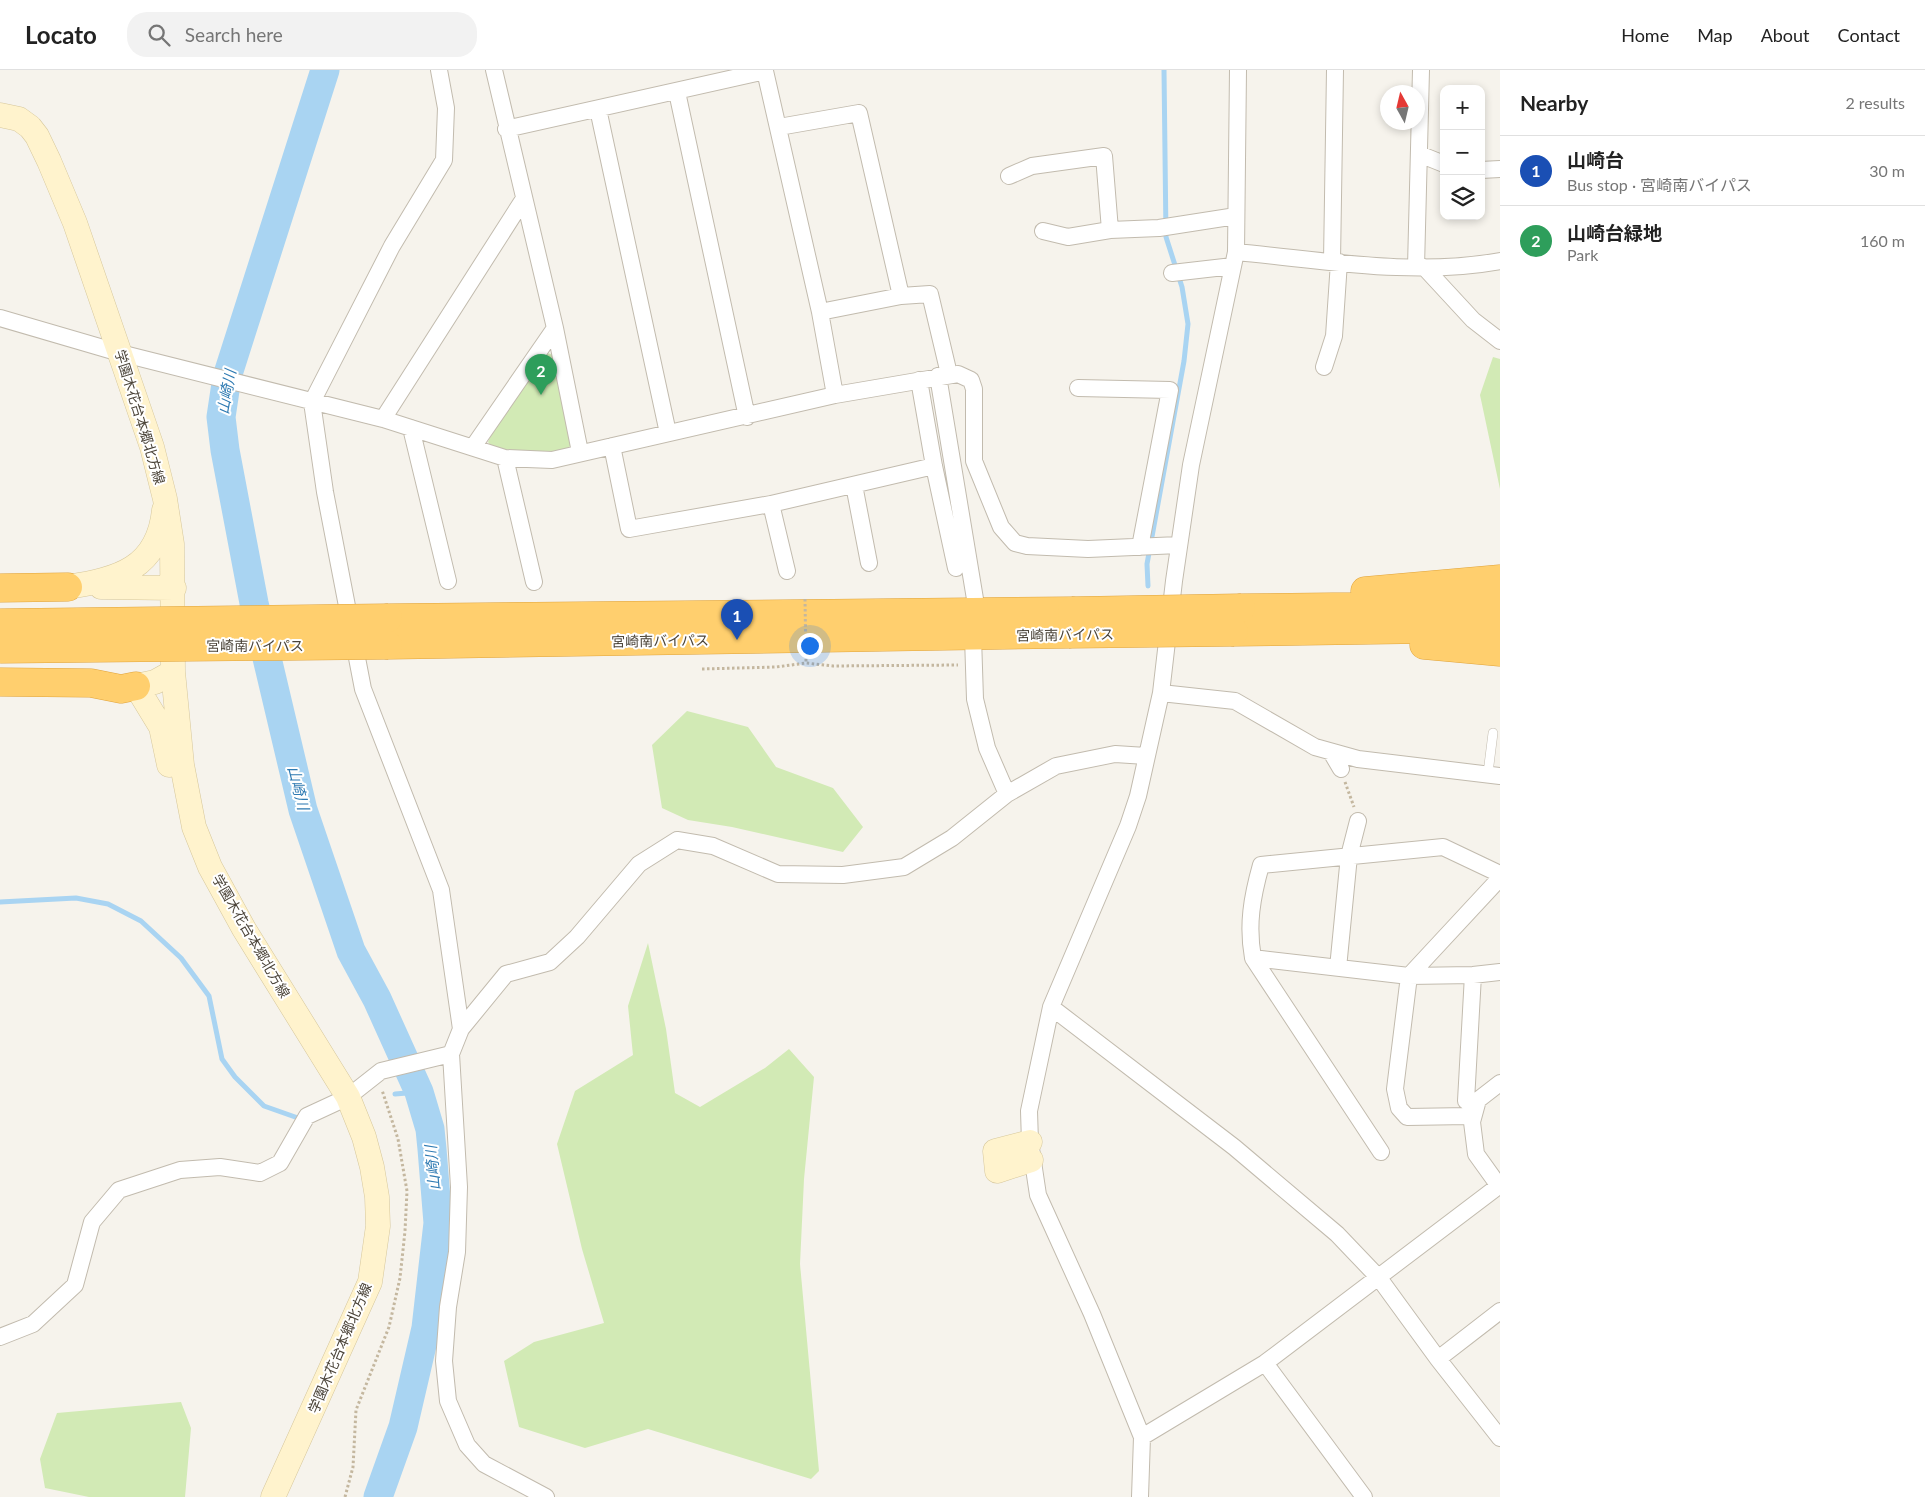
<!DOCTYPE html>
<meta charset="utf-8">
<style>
:root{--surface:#fff;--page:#f2f2f2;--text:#222;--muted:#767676;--line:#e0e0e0;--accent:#fc3f1d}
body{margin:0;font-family:Lato,"Noto Sans JP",sans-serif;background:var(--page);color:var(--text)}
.controls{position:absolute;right:15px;top:15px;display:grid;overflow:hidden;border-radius:10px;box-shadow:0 2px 8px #0003}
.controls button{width:45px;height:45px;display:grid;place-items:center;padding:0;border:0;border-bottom:1px solid var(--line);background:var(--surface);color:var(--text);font:25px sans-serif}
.compass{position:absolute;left:1380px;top:15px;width:45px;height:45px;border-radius:50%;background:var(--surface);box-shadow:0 2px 8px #0003;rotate:352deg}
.you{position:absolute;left:809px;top:575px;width:18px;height:18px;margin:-12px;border:4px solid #fff;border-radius:50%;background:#1a73e8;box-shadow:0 0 0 8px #1a73e833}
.badge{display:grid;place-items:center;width:32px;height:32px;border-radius:50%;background:var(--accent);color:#fff;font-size:16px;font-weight:700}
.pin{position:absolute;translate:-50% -41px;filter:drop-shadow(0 1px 2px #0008)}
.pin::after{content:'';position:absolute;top:26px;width:18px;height:15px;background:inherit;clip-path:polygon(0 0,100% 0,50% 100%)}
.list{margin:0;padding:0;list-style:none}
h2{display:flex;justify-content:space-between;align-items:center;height:65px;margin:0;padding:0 20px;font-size:21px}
h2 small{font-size:16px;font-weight:400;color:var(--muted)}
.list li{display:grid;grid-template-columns:32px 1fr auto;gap:15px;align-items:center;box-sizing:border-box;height:70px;padding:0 20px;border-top:1px solid var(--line)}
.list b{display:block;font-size:19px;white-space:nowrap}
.list p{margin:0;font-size:16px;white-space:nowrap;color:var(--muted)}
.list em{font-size:16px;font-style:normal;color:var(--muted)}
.icon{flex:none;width:28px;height:28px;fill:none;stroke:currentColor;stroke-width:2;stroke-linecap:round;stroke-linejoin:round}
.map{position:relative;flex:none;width:1500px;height:1427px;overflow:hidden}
header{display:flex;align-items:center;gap:30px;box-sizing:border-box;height:70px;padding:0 25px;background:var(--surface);border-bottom:1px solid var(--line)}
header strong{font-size:24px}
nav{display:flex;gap:28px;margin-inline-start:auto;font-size:18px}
.search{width:350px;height:45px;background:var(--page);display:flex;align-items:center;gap:12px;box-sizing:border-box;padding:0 18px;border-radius:20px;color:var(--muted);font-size:19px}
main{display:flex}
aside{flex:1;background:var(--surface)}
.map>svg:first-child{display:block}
.green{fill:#d2eab5}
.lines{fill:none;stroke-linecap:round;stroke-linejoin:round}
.stream{stroke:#a9d4f2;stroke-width:5}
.river{stroke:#a9d4f2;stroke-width:29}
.lane-casing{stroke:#c2bbae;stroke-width:10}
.street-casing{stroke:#c2bbae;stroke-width:18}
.secondary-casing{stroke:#d6c79b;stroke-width:25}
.highway-casing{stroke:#e0a43c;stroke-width:29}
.path{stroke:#c4b79f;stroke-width:3;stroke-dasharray:2.5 2.5;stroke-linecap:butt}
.lane{stroke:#fff;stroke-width:9}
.street{stroke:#fff;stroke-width:16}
.secondary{stroke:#fff3cd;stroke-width:24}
.highway{stroke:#ffcf6e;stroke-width:28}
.highway-bridge-casing{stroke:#e0a43c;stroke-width:29;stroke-linecap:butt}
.path-bridge{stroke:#c4b79f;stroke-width:3;stroke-dasharray:2.5 2.5;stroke-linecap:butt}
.highway-bridge{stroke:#ffcf6e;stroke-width:28}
.labels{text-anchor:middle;stroke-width:4;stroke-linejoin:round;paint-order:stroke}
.street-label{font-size:14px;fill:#4b4439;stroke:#fff}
.water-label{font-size:15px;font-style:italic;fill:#2e7ab2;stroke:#fff}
</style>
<header>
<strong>Locato</strong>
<div class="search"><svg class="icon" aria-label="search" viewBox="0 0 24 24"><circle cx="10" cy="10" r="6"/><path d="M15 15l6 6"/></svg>Search here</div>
<nav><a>Home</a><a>Map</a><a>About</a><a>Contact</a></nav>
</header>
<main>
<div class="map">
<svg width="1500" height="1427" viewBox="0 0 1500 1427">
<rect width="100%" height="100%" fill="#f6f3ec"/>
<path class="green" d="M547 283 555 285 573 371 566 383 493 379 488 372 491 365Z
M1493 287 1500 289V419L1480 325Z
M687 641 748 657 776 697 833 718 863 757 843 782 732 757 688 750 662 738 652 675Z
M648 873 666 959 675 1023 700 1037 765 998 789 979 814 1007 804 1109 800 1194 819 1401 811 1409 648 1359 585 1378 519 1357 504 1291 534 1272 604 1253 582 1179 557 1074 575 1021 633 985 628 936Z
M181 1332 191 1358 185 1427H89L45 1418 40 1389 57 1343Z"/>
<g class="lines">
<path class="stream" d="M1148 516 1147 494 1184 291 1188 254 1182 217 1166 167 1164 0
M0 832 76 828 108 834 141 851 181 888 209 926 222 989 235 1007 264 1036 298 1048
M395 1024 419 1022"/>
<path class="river" d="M325 0 227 307 221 347 225 380 254 533 303 740 351 881 377 929 419 1022 430 1059 432 1079 438 1153 426 1258 403 1357 378 1427"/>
<defs>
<path id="lane" d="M1488 703 1493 663"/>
<path id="street" d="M439 0 446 38 444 90 392 176 312 332 325 422 363 619 441 820 461 959
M494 0 555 258 580 382
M677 22 747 347
M598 39 668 363
M779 57 859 43 901 226
M506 59 765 1 820 242 835 325
M1419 84 1444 94
M1481 100 1500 99
M1009 106 1032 96 1104 86 1110 160
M1043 161 1068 167 1110 160 1159 158 1236 146
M1236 182C1324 190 1413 207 1500 191
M1332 191 1335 0
M1416 197 1421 0
M1424 197 1473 250 1500 271
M1172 203 1233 196
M820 242 901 226 930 224 949 304
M0 248 120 283 383 349 505 388 552 390 835 325 958 304 971 310 974 319V391L1001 457 1015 473 1027 476 1088 479 1179 475
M1324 297 1334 266 1339 192
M938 306 977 541
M919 310 934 396 956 498
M1078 318 1170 320 1140 477
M383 349 523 130
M411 358 448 511
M612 376 629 459 771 434 934 396
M473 377 555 258
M505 388 534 512
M854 415 869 493
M771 434 787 501
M973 567 975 629 987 678 1007 724
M1161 623 1235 631 1315 677 1358 689 1500 706
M1331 682 1341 699
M1500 804 1443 777 1261 795C1252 827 1247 855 1253 888L1409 906 1500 808
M1253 888 1381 1082
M1338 898 1349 786 1358 751
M1051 937 1234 1077 1337 1164 1379 1208 1438 1289 1500 1368
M1466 1031 1473 905
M1468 1046 1407 1047 1399 1038 1395 1019 1409 906 1473 905 1500 902
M1499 1116 1476 1084 1472 1052 1478 1030 1500 1013
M0 1267 33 1254 75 1215 92 1152 119 1120 180 1100 220 1097 260 1103 280 1093 307 1046 348 1027 381 1001 451 984
M1438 1289 1500 1241
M1265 1293 1364 1427
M1142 1367 1265 1293 1500 1115
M546 1427 484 1394 467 1375 448 1331 444 1291 448 1237 457 1182 459 1117 451 984 461 959 506 904 550 892 577 867 639 794 677 770 713 776 778 804 843 805 904 797 952 768 1007 724 1056 696 1115 684 1146 686
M1140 1427 1142 1367 1092 1244 1038 1125 1030 1072 1029 1041 1051 937 1128 756 1138 726 1161 623 1174 511 1191 395 1236 182 1238 0"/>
<path id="secondary" d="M0 45 19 49 30 57 37 66 49 91 75 153 152 377 165 429 172 474 173 602 182 695 194 757 210 797 244 859 348 1027 364 1067 372 1097 377 1127 378 1156 370 1212 273 1427
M68 517C118 509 158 499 164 440
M101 517 174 518
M169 695 161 657 136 616 155 612 173 602
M1030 1072 995 1081 997 1101 1031 1090"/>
<path id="highway" d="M0 518 68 517
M1365 521 1500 509
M1241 538 1500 535
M388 548 1072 541
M1234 562 1500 558
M388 575 1069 564
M1424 575 1500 582
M0 612 91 613 121 619 136 616"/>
</defs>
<use href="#lane" class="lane-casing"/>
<use href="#street" class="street-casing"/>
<use href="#secondary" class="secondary-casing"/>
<use href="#highway" class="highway-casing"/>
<path class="path" d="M702 599 776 597 806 593 833 596 958 595
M1345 712 1354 737
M345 1427 353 1397 356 1340 389 1257 400 1208 405 1161 407 1121 398 1069 382 1020"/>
<use href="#lane" class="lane"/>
<use href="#street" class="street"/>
<use href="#secondary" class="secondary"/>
<use href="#highway" class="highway"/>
<defs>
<path id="highway-bridge" d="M1072 541 1241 538
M0 553 388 548
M1069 564 1234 562
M0 579 388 575"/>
</defs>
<use href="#highway-bridge" class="highway-bridge-casing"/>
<path class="path-bridge" d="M805 529 806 593"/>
<use href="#highway-bridge" class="highway-bridge"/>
</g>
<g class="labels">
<g class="street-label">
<text transform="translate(140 347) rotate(73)" y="5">学園木花台本郷北方線</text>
<text transform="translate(1065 565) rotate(-1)" y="5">宮崎南バイパス</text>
<text transform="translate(660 571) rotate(-1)" y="5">宮崎南バイパス</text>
<text x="255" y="581">宮崎南バイパス</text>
<text transform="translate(251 866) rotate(60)" y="5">学園木花台本郷北方線</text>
<text transform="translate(340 1278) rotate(-67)" y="5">学園木花台本郷北方線</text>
</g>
<g class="water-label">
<text transform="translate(227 322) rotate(-80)" y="5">山崎川</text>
<text transform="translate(298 718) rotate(76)" y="5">山崎川</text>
<text transform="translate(433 1098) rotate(-95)" y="5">山崎川</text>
</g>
</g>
</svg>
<div class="controls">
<button>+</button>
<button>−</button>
<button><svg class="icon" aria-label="layers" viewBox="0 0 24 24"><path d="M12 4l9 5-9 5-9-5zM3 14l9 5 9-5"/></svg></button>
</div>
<svg class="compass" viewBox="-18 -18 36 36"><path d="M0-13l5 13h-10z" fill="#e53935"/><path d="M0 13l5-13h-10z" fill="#767676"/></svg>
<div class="you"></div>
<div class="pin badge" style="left:737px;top:570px;background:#1a4fb4">1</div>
<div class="pin badge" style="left:541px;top:325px;background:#2e9e5b">2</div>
</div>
<aside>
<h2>Nearby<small>2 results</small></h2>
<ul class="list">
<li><span class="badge" style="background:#1a4fb4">1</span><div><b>山崎台</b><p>Bus stop · 宮崎南バイパス</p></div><em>30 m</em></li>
<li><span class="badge" style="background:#2e9e5b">2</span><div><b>山崎台緑地</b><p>Park</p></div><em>160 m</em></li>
</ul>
</aside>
</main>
